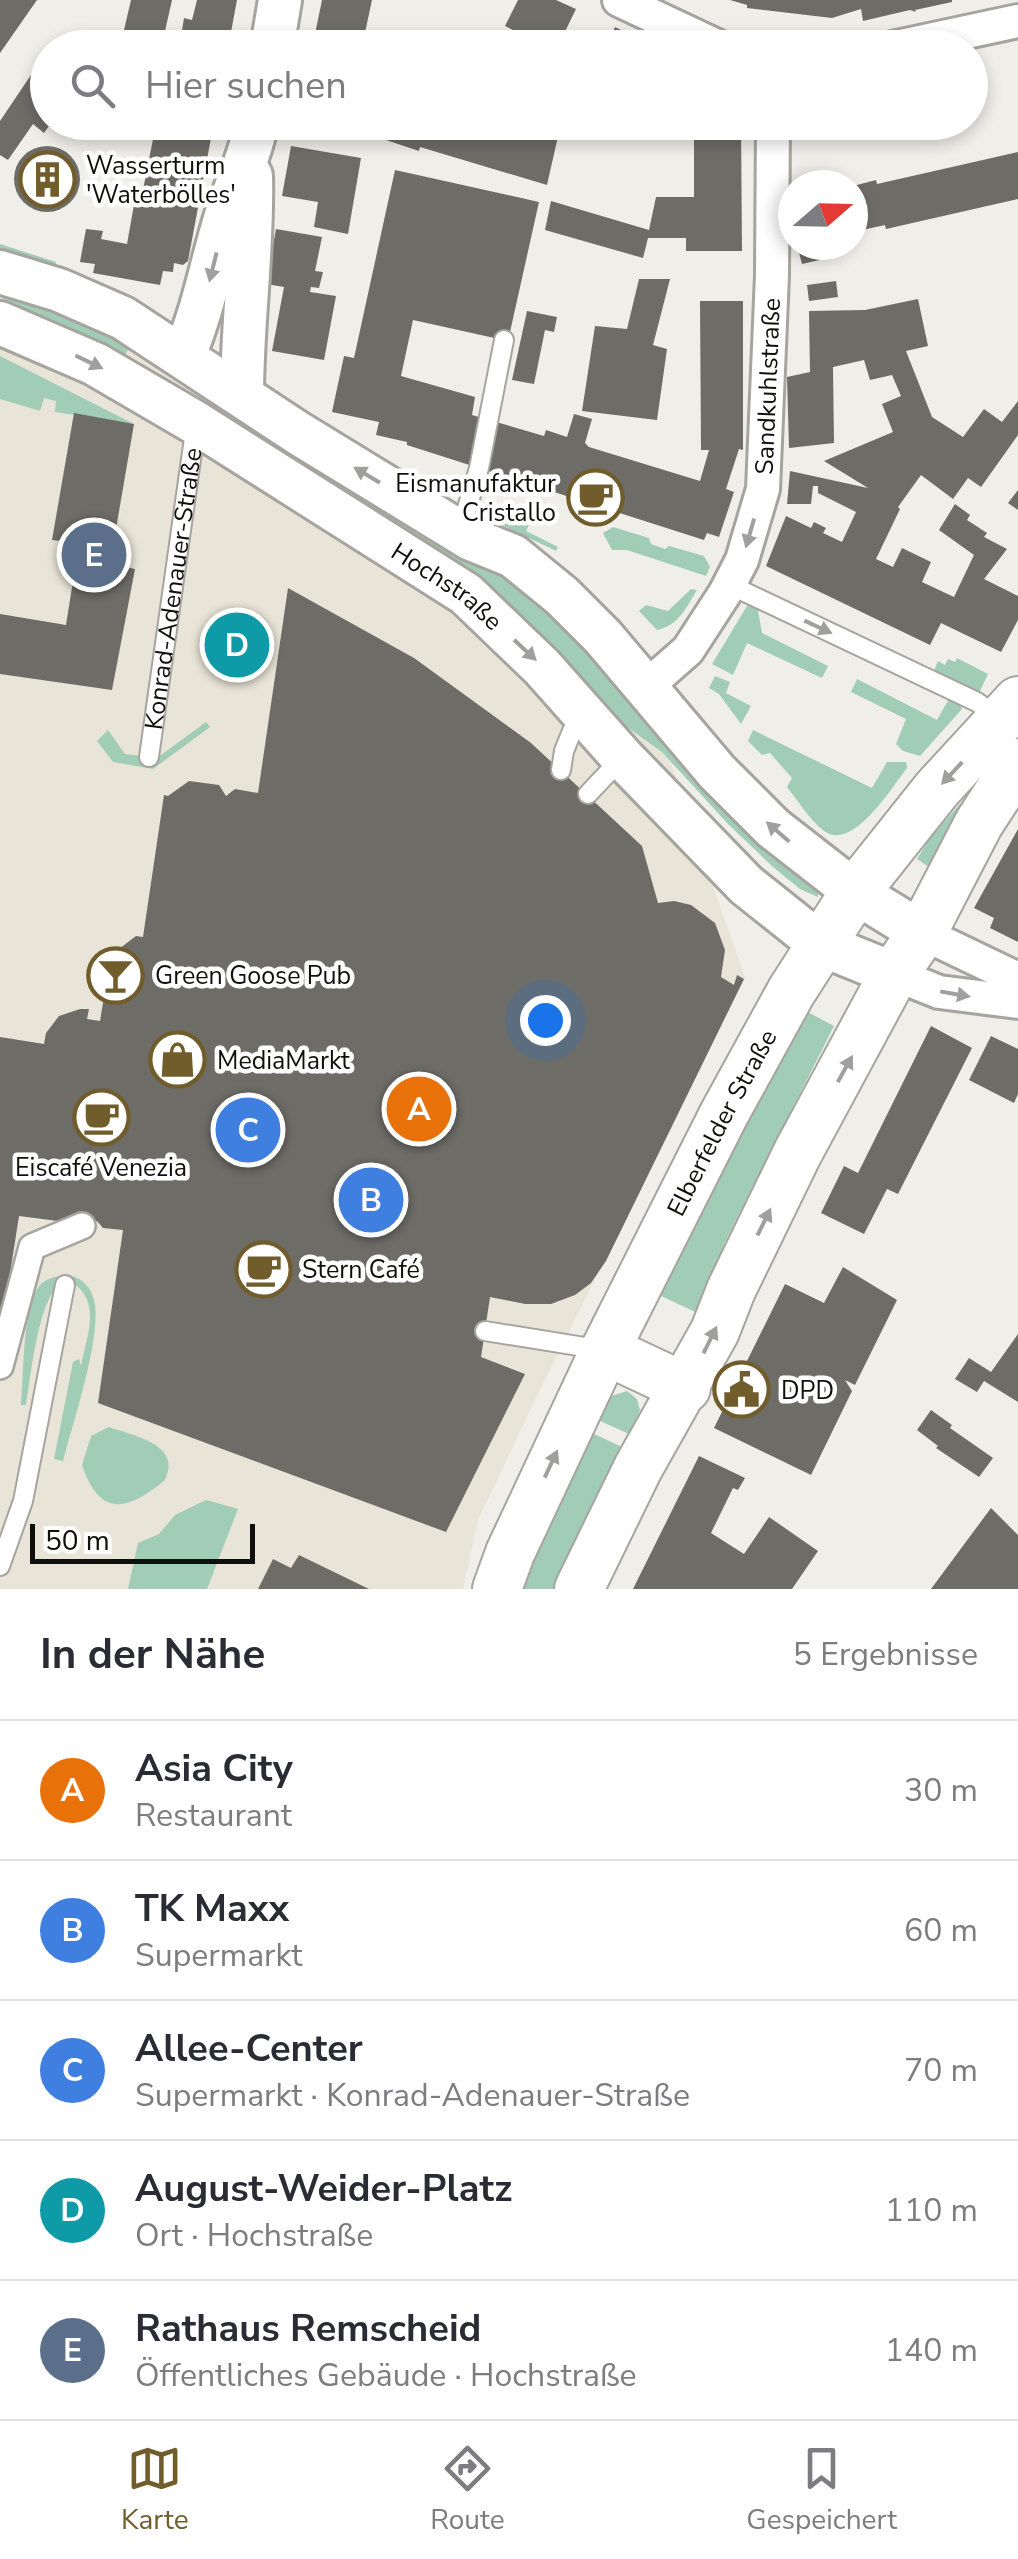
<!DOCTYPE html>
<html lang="de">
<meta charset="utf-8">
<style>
:root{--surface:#fff;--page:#f7f7f7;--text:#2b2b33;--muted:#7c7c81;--line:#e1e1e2;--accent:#715d2c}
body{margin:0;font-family:"Nunito Sans",sans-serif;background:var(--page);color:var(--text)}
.compass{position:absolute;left:778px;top:170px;width:90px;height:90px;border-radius:50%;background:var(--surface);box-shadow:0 5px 15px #0003;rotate:70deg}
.scale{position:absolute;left:30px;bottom:25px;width:225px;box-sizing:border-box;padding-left:10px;border:5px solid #0f0f0d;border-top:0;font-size:28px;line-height:35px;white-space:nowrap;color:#0f0f0d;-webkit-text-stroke:8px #fff;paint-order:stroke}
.you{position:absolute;left:545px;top:1020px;width:35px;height:35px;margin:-25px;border:8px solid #fff;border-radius:50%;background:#1a73e8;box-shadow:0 0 0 15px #1a73e833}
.badge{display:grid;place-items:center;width:65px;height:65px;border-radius:50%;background:var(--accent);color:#fff;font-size:32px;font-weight:700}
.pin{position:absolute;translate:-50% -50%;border:5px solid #fff;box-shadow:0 2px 10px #0006}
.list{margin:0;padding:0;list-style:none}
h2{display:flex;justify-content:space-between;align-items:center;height:130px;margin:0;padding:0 40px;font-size:42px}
h2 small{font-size:32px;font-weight:400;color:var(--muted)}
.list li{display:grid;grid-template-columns:65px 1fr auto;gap:30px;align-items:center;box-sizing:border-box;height:140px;padding:0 40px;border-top:2px solid var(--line)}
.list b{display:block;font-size:38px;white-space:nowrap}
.list p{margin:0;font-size:32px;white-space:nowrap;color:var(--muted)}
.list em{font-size:32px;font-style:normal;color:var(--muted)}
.icon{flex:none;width:55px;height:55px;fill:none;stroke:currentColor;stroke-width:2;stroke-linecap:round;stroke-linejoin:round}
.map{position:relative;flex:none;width:1018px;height:1589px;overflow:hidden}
.search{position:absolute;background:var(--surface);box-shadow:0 5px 15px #0003;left:30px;right:30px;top:30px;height:110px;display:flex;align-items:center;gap:25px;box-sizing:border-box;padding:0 35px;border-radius:55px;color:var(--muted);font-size:38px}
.sheet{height:830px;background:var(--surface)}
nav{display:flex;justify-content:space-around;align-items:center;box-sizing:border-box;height:140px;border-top:2px solid var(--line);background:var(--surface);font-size:28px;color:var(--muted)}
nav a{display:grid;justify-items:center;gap:5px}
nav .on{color:var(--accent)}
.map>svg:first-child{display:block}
.built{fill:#e8e4d7}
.green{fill:#a1ccb6}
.building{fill:#6e6c67}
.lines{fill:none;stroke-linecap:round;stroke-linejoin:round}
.service-casing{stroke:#a6a49f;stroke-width:22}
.pedestrian-casing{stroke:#a6a49f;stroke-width:30}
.minor-casing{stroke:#a6a49f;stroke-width:38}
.tertiary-casing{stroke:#a6a49f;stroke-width:48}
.secondary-casing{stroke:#a6a49f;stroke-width:52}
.service{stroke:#fff;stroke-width:18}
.pedestrian{stroke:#fff;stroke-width:25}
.minor{stroke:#fff;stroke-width:32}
.tertiary{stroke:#fff;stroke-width:42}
.secondary{stroke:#fff;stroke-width:48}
.oneway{fill:#9f9f9e}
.labels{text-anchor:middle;stroke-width:9;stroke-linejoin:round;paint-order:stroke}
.poi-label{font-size:25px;fill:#0f0f0d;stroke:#fff;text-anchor:start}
.street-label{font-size:25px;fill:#0f0f0d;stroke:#fff}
</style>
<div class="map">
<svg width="1018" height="1589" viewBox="0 0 1018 1589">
<rect width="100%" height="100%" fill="#f0eee9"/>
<path class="built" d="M0 277 83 299 635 659 745 978 536 1398 478 1520 463 1589H0Z"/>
<path class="green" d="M0 244 56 262 54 271 0 257Z
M0 285 135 337 125 355 0 297Z
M0 356 134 424 55 412 56 401 44 398 40 411 0 399Z
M287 450 464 558 528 589 818 889V897L800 889 772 866 728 824 662 752 627 727 566 659 486 587 282 459Z
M517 508 533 516 526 531 558 547 556 551 485 517 487 513 496 517 498 513 511 518Z
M613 527 649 538 651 544 665 549 669 546 704 556 710 567 706 576 627 550H612L603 533Z
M691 589 697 590C686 608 679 625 657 630L639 611 646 605 668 611Z
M750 601 757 605 762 633 828 666 822 678 747 643 733 675 712 664Z
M957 658 988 674 979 693 934 671 938 661 945 665 948 659 955 662Z
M715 676 730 682 726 693 751 706 741 724 719 694 709 688Z
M857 679 937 720 950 697 959 701 962 709 920 756 903 751 896 744 906 719 851 692Z
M206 722 210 727 153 769 113 762 97 741 108 730 125 754 157 758Z
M753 730 872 788 887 762H906L907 768C892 787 853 852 824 831 810 820 798 801 787 787L792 778 770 753 762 755 748 741Z
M995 764 932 869 917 859 930 838Z
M802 1009 834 1026 724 1244 704 1316 659 1295Z
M64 1275C82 1276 92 1287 95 1305 100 1341 73 1423 63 1461L54 1459 73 1362 79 1359 81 1366C86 1338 101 1306 76 1285L62 1283C38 1296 31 1378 26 1405H21C24 1377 22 1303 41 1284 48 1278 55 1277 64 1275Z
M627 1391 637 1399 640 1410 629 1434 596 1419 608 1397Z
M109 1427C134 1436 184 1445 164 1481 127 1511 100 1518 82 1465L91 1436Z
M590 1432 622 1447 553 1589H519Z
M206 1500 238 1509 207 1589H128L138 1543 159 1534 175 1515Z"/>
<path class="building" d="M0 0H37L0 53Z
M131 0H172L163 40 124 30Z
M197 0H237L228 48H179L184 18 192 20Z
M322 0H372L363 42 315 34Z
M518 0H556L576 9 557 48H548L505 26Z
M730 0H952V2L915 10 916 12 910 10 863 21 861 9 832 18 747 8V5Z
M615 27 659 48H605Z
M37 66 48 73V122H52L44 133 33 124 8 160 0 155V121Z
M178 122H214L188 261 183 265 174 263 173 272 163 271 160 285 93 273 95 264 80 262 86 229 103 231 101 239 127 244 135 199 141 200 155 129 176 133Z
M347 122H544L554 126 559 132 547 185 420 147 419 151 380 138 381 134Z
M694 122H741L742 251H686V238H648L643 258 545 230 551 201 649 230 656 197H694Z
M14 179a33 33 0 1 1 66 0a33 33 0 1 1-66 0Z
M291 146 361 158 348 234 314 227 318 202 282 196Z
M1018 152V199L886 229 885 225 853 232V186L876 180 877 184Z
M395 170 539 202 508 341 413 320 401 376 475 397 472 415 544 436 546 430 567 437 574 414 592 419 585 443 589 447 700 481 709 450H701L700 301H743V450L739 449 726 489 734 492 719 537 707 533 704 540 407 445V442L376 435 379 422 332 412 344 356 354 358Z
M276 229 322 237 315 271 323 272 319 288 311 287 310 292 336 296 324 360 272 351 284 287 266 284Z
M797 245H821L824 259 802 264Z
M639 279H670L653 345 667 349 657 420 582 411 595 326 627 329Z
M836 281 838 297 809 301 807 285Z
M918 299 928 346 906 351 932 417 963 437 984 409 1002 422 1018 401V435L981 487 968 478 953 499 921 475 898 507 900 509 876 559 893 567 902 548 931 562 922 582 954 597 974 555 939 530 955 504 970 515 967 520 987 533 984 537 1007 549 984 579 1018 596V620L1001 652 941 623 930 645 766 566 786 516 811 528 814 522 826 528 823 533 842 542 856 512 818 493V486H813L811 504H787L790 471 868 488 824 461 893 432 882 404 901 396 892 375 870 380 864 360 833 367 834 443 789 448 787 377 810 372 809 311 865 310Z
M527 311 557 317 554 332 545 330 534 384 512 380Z
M74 413 134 424 110 564 135 569 112 690 0 674V614L66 625 79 543 52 540Z
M1018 490V510L1008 503Z
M288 588 414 658 531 743 642 846 658 903 674 901 691 905 715 923 725 950 721 977 734 985 737 975 744 979 606 1261 591 1283 575 1295 551 1304H525L490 1297 481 1357 525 1374 446 1532 98 1403 123 1230 103 1228 97 1221 87 1227 76 1225 69 1218 58 1225V1221L19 1216 8 1286 0 1314V1037L44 1044 46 1033 59 1016 80 1009H89L87 1019 100 1021 111 955 136 936 143 937 164 795 168 796 189 781 219 785 226 796 235 789 258 793Z
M1018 829V942L990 928 994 918 974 908Z
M931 1026 972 1048 898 1194 887 1189 864 1234 821 1213 844 1166 858 1173Z
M991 1036 1018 1049V1094L1014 1103 969 1080Z
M843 1267 897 1300 855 1385 845 1380 852 1391 811 1475 714 1428 785 1284 824 1303Z
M1018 1334V1402L984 1381 977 1392 955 1379 969 1358 991 1372Z
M931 1410 952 1425 950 1428 993 1458 979 1477 936 1448 938 1446 917 1430Z
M699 1456 745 1478 738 1490 733 1488 711 1533 744 1554 769 1517 818 1551 792 1589H633Z
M991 1508 1018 1535V1589H931Z
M299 1555 369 1589H258L273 1559 291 1568Z"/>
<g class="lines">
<defs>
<g id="service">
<path d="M460 532 479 468 504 340"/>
<path d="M730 585 977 702 998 717"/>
<path id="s1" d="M149 757 196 424"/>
<path d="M561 770 564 751 579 714"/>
<path d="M588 794 622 758"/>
<path d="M485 1331 603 1350"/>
<path d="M0 1566 23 1501 65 1285"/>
</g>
<path id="pedestrian" d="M0 1366 32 1247 82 1226"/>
<g id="minor">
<path d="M619 0 721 48"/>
<path d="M892 48 1018 21"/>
<path id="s2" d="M646 687 688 650 725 593 742 560 763 489 772 275 773 122"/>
<path d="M922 933 1018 979"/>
<path d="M894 974 939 992 1018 1002"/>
</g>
<g id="tertiary">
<path d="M272 48 280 0"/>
<path d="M0 272 59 290 123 318 298 433 471 539 513 556 562 596 603 637 717 772 773 828 855 892 922 933"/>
<path id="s3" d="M0 323 95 364 196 423 466 594 542 667 622 757 746 885 820 944 894 974"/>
<path d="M184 355C203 311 211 265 225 219 235 186 250 157 257 122"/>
<path d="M242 395C242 322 253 250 251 176"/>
</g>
<g id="secondary">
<path d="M605 1350 686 1388"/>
<path id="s4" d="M497 1589 510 1553 605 1350 724 1114 791 992 855 892 937 789 1018 701"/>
<path d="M579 1589 638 1468 715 1331 731 1290 797 1154 894 974 922 933 979 823 1018 763"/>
</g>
</defs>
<use href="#service" class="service-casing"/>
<use href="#pedestrian" class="pedestrian-casing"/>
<use href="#minor" class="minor-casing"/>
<use href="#tertiary" class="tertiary-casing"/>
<use href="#secondary" class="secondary-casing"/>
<use href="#service" class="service"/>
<use href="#pedestrian" class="pedestrian"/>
<use href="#minor" class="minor"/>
<use href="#tertiary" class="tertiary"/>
<use href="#secondary" class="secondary"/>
</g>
<defs><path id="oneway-solid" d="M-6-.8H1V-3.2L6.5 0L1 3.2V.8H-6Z" transform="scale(2.5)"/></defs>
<g class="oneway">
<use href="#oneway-solid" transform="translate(213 267) rotate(104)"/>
<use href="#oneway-solid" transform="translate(89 362) rotate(26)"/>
<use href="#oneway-solid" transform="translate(367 475) rotate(-149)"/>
<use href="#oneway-solid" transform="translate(750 533) rotate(106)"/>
<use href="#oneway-solid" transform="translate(818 627) rotate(25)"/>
<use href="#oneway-solid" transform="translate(525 650) rotate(43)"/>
<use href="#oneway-solid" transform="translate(952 773) rotate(133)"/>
<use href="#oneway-solid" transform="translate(778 832) rotate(-139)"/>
<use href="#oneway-solid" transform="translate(955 994) rotate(10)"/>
<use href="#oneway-solid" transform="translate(845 1069) rotate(-61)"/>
<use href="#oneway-solid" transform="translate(764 1222) rotate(-64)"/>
<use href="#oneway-solid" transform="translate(710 1340) rotate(-64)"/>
<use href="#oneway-solid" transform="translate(551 1464) rotate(-65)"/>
</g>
<defs>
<symbol id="building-ring" viewBox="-11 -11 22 22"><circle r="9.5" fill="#fff" stroke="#715d2c" stroke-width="1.5"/><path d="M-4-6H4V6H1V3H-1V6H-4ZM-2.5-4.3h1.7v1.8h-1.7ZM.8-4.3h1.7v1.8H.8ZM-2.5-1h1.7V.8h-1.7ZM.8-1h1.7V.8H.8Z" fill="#715d2c"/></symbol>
<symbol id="cafe-ring" viewBox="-11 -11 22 22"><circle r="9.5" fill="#fff" stroke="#715d2c" stroke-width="1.5"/><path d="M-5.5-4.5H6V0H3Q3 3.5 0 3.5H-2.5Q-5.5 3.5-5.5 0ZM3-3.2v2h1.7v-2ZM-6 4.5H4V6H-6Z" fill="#715d2c"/></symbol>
<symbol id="bar-ring" viewBox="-11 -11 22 22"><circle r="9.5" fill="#fff" stroke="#715d2c" stroke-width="1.5"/><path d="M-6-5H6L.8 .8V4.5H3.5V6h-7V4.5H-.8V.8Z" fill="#715d2c"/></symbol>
<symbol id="shop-ring" viewBox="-11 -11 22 22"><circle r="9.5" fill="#fff" stroke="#715d2c" stroke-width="1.5"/><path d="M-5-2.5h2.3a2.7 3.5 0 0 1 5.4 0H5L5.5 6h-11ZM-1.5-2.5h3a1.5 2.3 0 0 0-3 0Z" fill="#715d2c"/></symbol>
<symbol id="civic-ring" viewBox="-11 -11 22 22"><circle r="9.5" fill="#fff" stroke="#715d2c" stroke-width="1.5"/><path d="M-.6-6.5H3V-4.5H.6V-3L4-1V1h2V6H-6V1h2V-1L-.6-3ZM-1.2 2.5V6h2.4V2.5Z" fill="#715d2c"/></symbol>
</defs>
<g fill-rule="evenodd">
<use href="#building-ring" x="16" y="148" width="63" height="63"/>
<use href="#cafe-ring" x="564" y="466" width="63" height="63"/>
<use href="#bar-ring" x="84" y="944" width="63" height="63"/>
<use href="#shop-ring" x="146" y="1028" width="63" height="63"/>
<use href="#cafe-ring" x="70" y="1086" width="63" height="63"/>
<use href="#cafe-ring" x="232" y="1238" width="63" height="63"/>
<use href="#civic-ring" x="710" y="1358" width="63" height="63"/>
</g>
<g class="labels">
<g class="poi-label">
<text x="86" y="174">Wasserturm<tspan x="86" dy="29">'Waterbölles'</tspan></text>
<text x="556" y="492" text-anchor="end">Eismanufaktur<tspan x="556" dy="29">Cristallo</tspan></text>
<text x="155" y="984">Green Goose Pub</text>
<text x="217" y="1069">MediaMarkt</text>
<text x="101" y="1176" text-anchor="middle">Eiscafé Venezia</text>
<text x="302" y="1278">Stern Café</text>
<text x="781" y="1399">DPD</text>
</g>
<g class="street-label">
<text dy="9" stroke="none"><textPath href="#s2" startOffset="338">Sandkuhlstraße</textPath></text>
<text dy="9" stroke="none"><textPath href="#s3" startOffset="520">Hochstraße</textPath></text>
<text dy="9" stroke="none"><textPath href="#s1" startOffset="170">Konrad-Adenauer-Straße</textPath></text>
<text dy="9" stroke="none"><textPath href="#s4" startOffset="518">Elberfelder Straße</textPath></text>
</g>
</g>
</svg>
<svg class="compass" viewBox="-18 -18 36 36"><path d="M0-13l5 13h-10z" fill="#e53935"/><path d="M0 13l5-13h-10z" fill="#7c7c81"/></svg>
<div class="scale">50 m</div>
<div class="you"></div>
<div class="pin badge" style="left:419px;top:1109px;background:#e8710a">A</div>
<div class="pin badge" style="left:371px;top:1200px;background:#3f7fe0">B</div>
<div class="pin badge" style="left:248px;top:1130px;background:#3f7fe0">C</div>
<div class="pin badge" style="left:237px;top:645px;background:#0f9aa8">D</div>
<div class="pin badge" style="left:94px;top:555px;background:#5c6f8a">E</div>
<div class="search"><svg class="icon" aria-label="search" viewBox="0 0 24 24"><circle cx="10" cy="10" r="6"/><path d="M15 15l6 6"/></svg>Hier suchen</div>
</div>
<section class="sheet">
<h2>In der Nähe<small>5 Ergebnisse</small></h2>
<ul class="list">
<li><span class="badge" style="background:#e8710a">A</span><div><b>Asia City</b><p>Restaurant</p></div><em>30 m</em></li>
<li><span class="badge" style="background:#3f7fe0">B</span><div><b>TK Maxx</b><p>Supermarkt</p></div><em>60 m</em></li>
<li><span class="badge" style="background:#3f7fe0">C</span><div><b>Allee-Center</b><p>Supermarkt · Konrad-Adenauer-Straße</p></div><em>70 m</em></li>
<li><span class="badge" style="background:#0f9aa8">D</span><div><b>August-Weider-Platz</b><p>Ort · Hochstraße</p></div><em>110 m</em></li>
<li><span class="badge" style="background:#5c6f8a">E</span><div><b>Rathaus Remscheid</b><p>Öffentliches Gebäude · Hochstraße</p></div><em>140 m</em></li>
</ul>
</section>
<nav>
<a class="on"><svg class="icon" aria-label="map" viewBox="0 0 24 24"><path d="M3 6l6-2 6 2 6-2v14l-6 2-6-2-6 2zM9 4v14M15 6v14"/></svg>Karte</a>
<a><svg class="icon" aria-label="directions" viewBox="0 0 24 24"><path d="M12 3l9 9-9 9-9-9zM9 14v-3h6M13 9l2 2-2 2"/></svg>Route</a>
<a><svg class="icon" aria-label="saved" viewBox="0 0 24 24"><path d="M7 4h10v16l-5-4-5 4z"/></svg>Gespeichert</a>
</nav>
